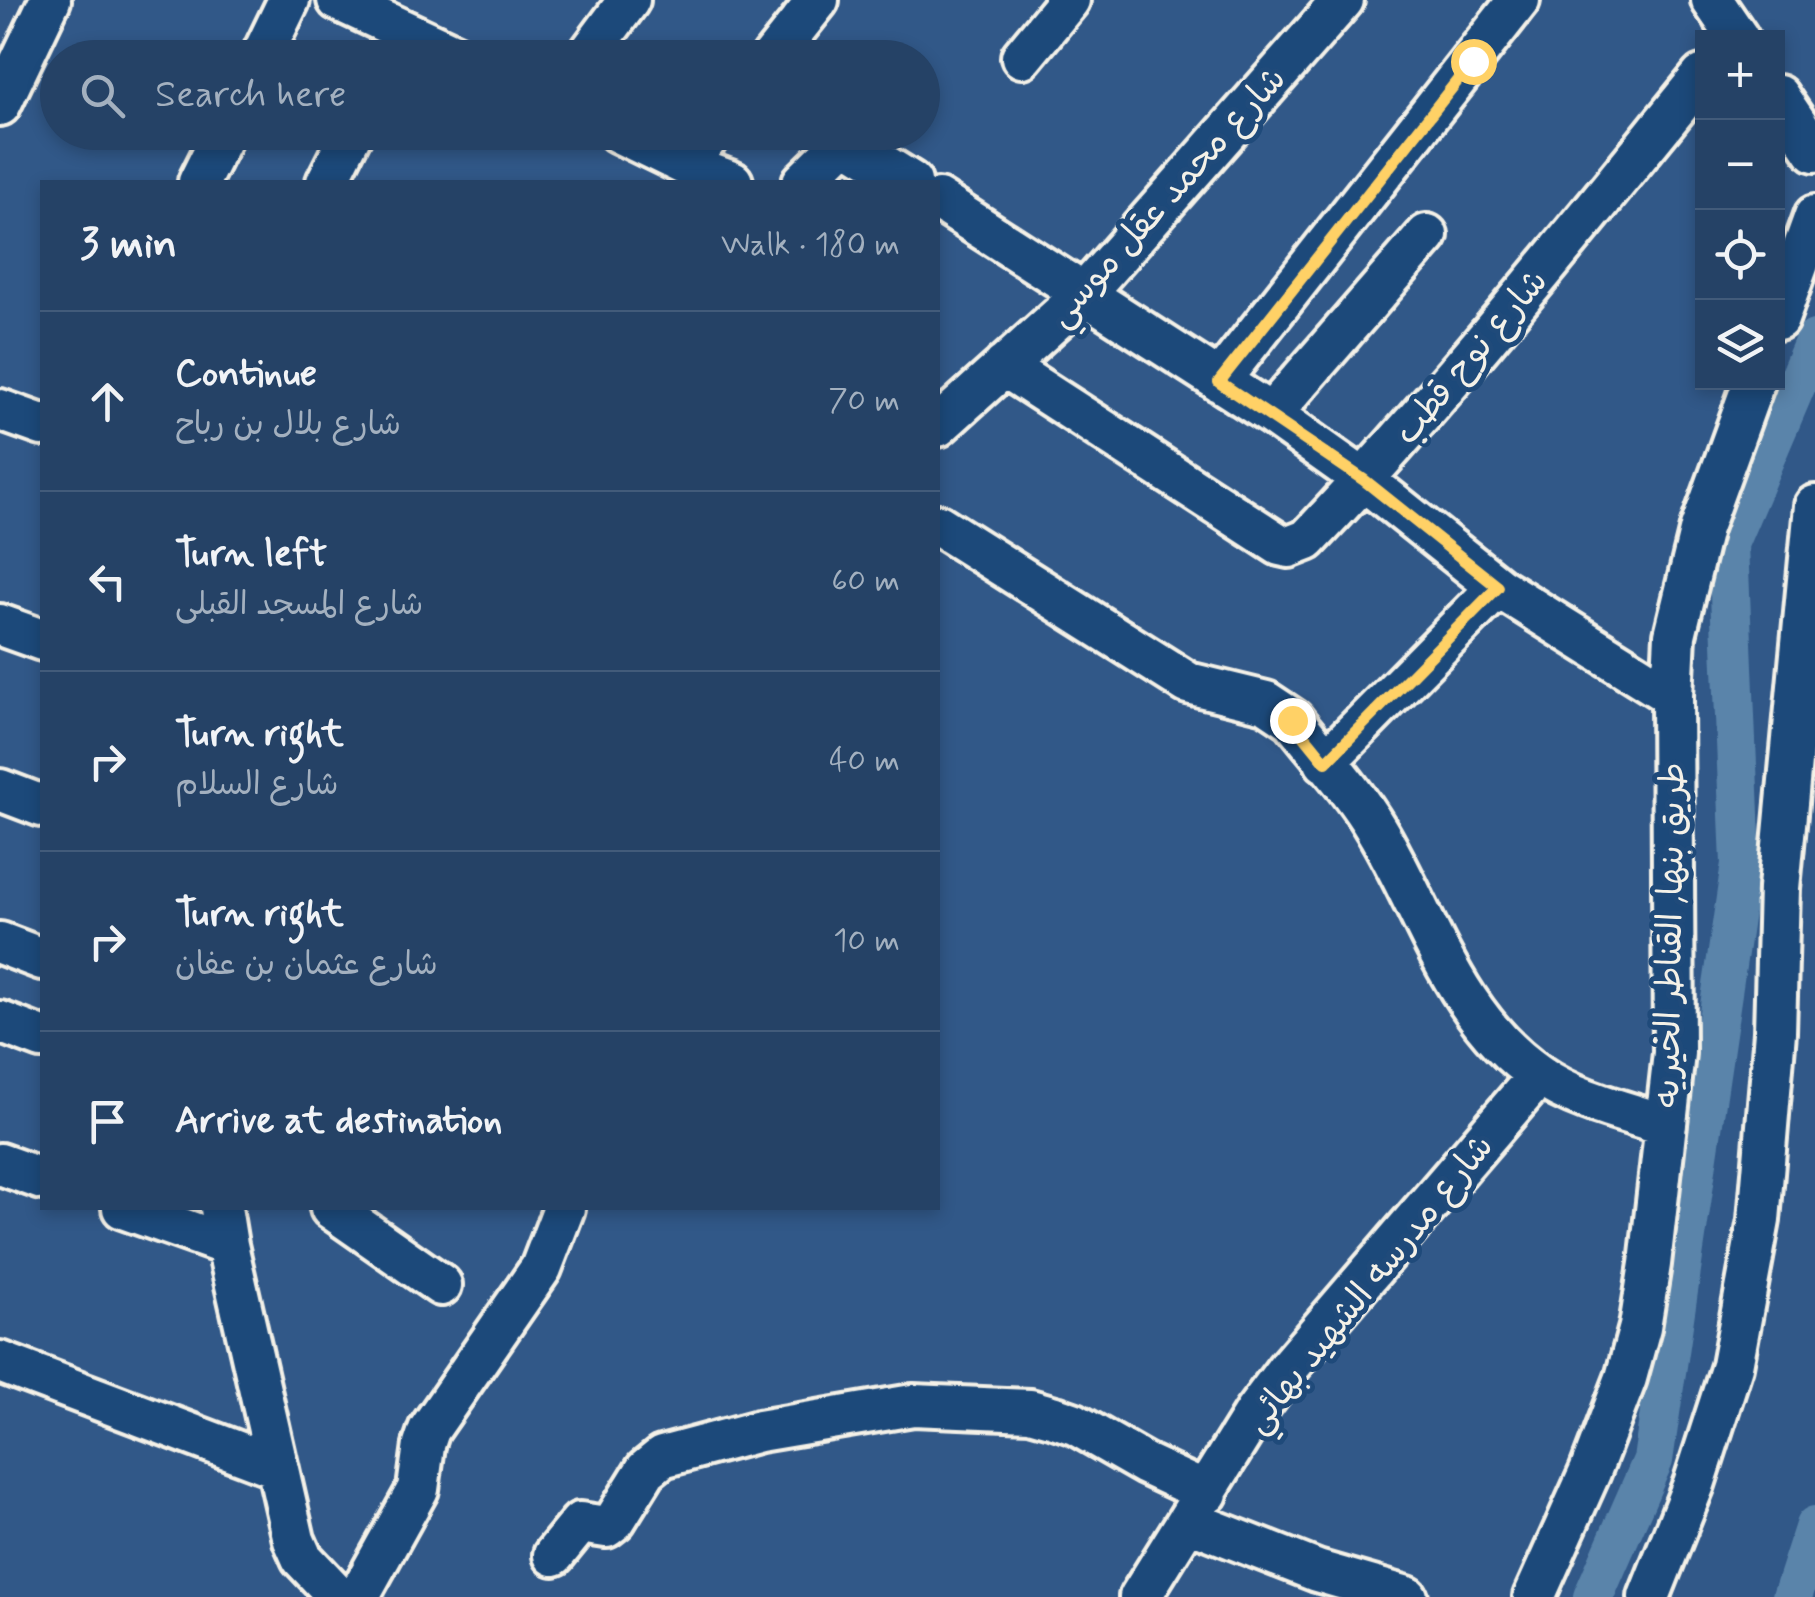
<!DOCTYPE html>
<meta charset="utf-8">
<style>
:root{--surface:#254266;--page:#314d6f;--text:#f1f3f6;--muted:#a3b0bf;--line:#425b7a}
body{margin:0;font-family:Mynerve,"Playpen Sans Arabic",sans-serif;background:var(--page);color:var(--text)}
.controls{position:absolute;right:30px;top:30px;display:grid;overflow:hidden;border-radius:0px;box-shadow:0 5px 15px #0003}
.controls button{width:90px;height:90px;display:grid;place-items:center;padding:0;border:0;border-bottom:2px solid var(--line);background:var(--surface);color:var(--text);font:50px sans-serif}
.stop{position:absolute;width:30px;height:30px;margin:-22px;border:8px solid #ffd166;border-radius:50%;background:#fff}
.stop.end{background:#ffd166;border-color:#fff;box-shadow:0 2px 10px #0008}
.list{margin:0;padding:0;list-style:none}
h2{display:flex;justify-content:space-between;align-items:center;height:130px;margin:0;padding:0 40px;font-size:42px}
h2 small{font-size:32px;font-weight:400;color:var(--muted)}
.list li{display:grid;grid-template-columns:65px 1fr auto;gap:30px;align-items:center;box-sizing:border-box;height:180px;padding:0 40px;border-top:2px solid var(--line)}
.list b{display:block;font-size:38px;white-space:nowrap}
.list p{margin:0;font-size:32px;white-space:nowrap;color:var(--muted)}
.list em{font-size:32px;font-style:normal;color:var(--muted)}
.icon{flex:none;width:55px;height:55px;fill:none;stroke:currentColor;stroke-width:2;stroke-linecap:round;stroke-linejoin:round}
.map{position:relative;flex:none;width:1815px;height:1597px;overflow:hidden}
.search{position:absolute;background:var(--surface);box-shadow:0 5px 15px #0003;left:40px;top:40px;width:900px;height:110px;display:flex;align-items:center;gap:25px;box-sizing:border-box;padding:0 35px;border-radius:55px;color:var(--muted);font-size:38px}
.panel{position:absolute;background:var(--surface);box-shadow:0 5px 15px #0003;left:40px;top:180px;width:900px;height:1030px;border-radius:0px}
.map>svg:first-child{display:block}
.lines{fill:none;stroke-linecap:round;stroke-linejoin:round}
.canal{stroke:#5a84aa;stroke-width:40}
.minor-casing{stroke:#f4f1e8;stroke-width:48}
.minor{stroke:#1f4a7a;stroke-width:40}
.route{stroke:#ffd166;stroke-width:12}
.labels{text-anchor:middle;stroke-width:10;stroke-linejoin:round;paint-order:stroke}
.street-label{font-size:35px;fill:#f4f1e8;stroke:#1f4a7a}
</style>
<div class="map">
<svg width="1815" height="1597" viewBox="0 0 1815 1597">
<rect width="100%" height="100%" fill="#315888"/>
<filter id="ink" filterUnits="userSpaceOnUse"><feTurbulence type="fractalNoise" baseFrequency=".01" numOctaves="2"/><feDisplacementMap in="SourceGraphic" scale="20" xChannelSelector="R" yChannelSelector="G"/><feConvolveMatrix kernelMatrix="1 2 1 2 8 2 1 2 1" color-interpolation-filters="sRGB"/></filter>
<g filter="url(#ink)">
<g class="lines">
<path class="canal" d="M1593 1597 1653 1460 1741 864 1728 544 1815 340
M1792 1597 1815 1526"/>
<defs>
<path id="minor" d="M338 0 462 58
M1712 0 1738 38
M1022 57 1069 0
M261 58 289 0
M586 58 629 0
M772 58 818 0
M1778 96 1815 151
M0 105 50 0
M618 132 686 165 732 182
M686 165 712 132
M199 182 224 132
M327 182 352 132
M803 182 845 141 911 182
M938 200 1271 414 1364 480 1498 587 1672 696
M1778 319 1815 216
M1004 366 1280 545 1289 547 1307 540C1447 393 1574 233 1702 76
M1219 381 1519 0
M0 410 42 425
M1271 414 1427 235
M938 426 1082 296 1343 0
M938 525 1188 683 1266 702 1293 720C1320 755 1353 790 1376 829 1426 912 1454 1018 1539 1075 1576 1101 1623 1111 1666 1125
M0 625 42 640
M1325 762 1498 587
M0 790 42 806
M0 943 42 959
M0 1022 42 1038
M0 1164 42 1179
M123 1208 227 1245
M221 1208 227 1245 294 1540 302 1558 339 1597
M331 1208 441 1285
M0 1362 277 1467
M1189 1521 1317 1571 1407 1597
M554 1555 580 1523 606 1527 615 1520 646 1470 662 1457 759 1431 913 1405 1030 1410 1055 1417 1075 1424 1145 1464 1207 1493
M358 1597 418 1489 424 1445 429 1430 541 1268 564 1208
M1140 1597 1255 1412 1287 1369 1539 1075
M1534 1597 1590 1472 1626 1378 1640 1327 1650 1264 1674 1053 1672 696 1675 635 1701 528 1754 382
M1649 1597 1694 1484 1732 1366 1759 1220 1775 1032 1779 888 1815 506"/>
</defs>
<use href="#minor" class="minor-casing"/>
<use href="#minor" class="minor"/>
</g>
</g>
<g class="lines" filter="url(#ink)">
<path class="route" d="M1292 720 1326 762 1498 587 1364 480 1219 382 1473 61"/>
</g>
<g class="labels">
<g class="street-label">
<text transform="translate(1166 196) rotate(-48)" y="12">شارع محمد عقل موسي</text>
<text transform="translate(1470 356) rotate(-50)" y="12">شارع نوح قطب</text>
<text transform="translate(1669 935) rotate(-89)" y="12">طريق بنها, القناطر الخيريه</text>
<text transform="translate(1368 1283) rotate(-51)" y="12">شارع مدرسه الشهيد بهائي</text>
</g>
</g>
</svg>
<div class="controls">
<button>+</button>
<button>−</button>
<button><svg class="icon" aria-label="locate" viewBox="0 0 24 24"><circle cx="12" cy="12" r="6"/><path d="M12 2v4M12 18v4M2 12h4M18 12h4"/></svg></button>
<button><svg class="icon" aria-label="layers" viewBox="0 0 24 24"><path d="M12 4l9 5-9 5-9-5zM3 14l9 5 9-5"/></svg></button>
</div>
<div class="stop" style="left:1473px;top:61px"></div>
<div class="stop end" style="left:1292px;top:720px"></div>
<div class="search"><svg class="icon" aria-label="search" viewBox="0 0 24 24"><circle cx="10" cy="10" r="6"/><path d="M15 15l6 6"/></svg>Search here</div>
<section class="panel">
<h2>3 min<small>Walk · 180 m</small></h2>
<ul class="list">
<li><svg class="icon" aria-label="ahead" viewBox="0 0 24 24"><path d="M12 20V5M6 11l6-6 6 6"/></svg><div><b>Continue</b><p>شارع بلال بن رباح</p></div><em>70 m</em></li>
<li><svg class="icon" aria-label="left" viewBox="0 0 24 24"><path d="M17 20v-9H6M10 6l-5 5 5 5"/></svg><div><b>Turn left</b><p>شارع المسجد القبلى</p></div><em>60 m</em></li>
<li><svg class="icon" aria-label="right" viewBox="0 0 24 24"><path d="M7 20v-9h11M14 6l5 5-5 5"/></svg><div><b>Turn right</b><p>شارع السلام</p></div><em>40 m</em></li>
<li><svg class="icon" aria-label="right" viewBox="0 0 24 24"><path d="M7 20v-9h11M14 6l5 5-5 5"/></svg><div><b>Turn right</b><p>شارع عثمان بن عفان</p></div><em>10 m</em></li>
<li><svg class="icon" aria-label="arrive" viewBox="0 0 24 24"><path d="M6 21V4h12l-3 4 3 4H6"/></svg><div><b>Arrive at destination</b></div></li>
</ul>
</section>
</div>
